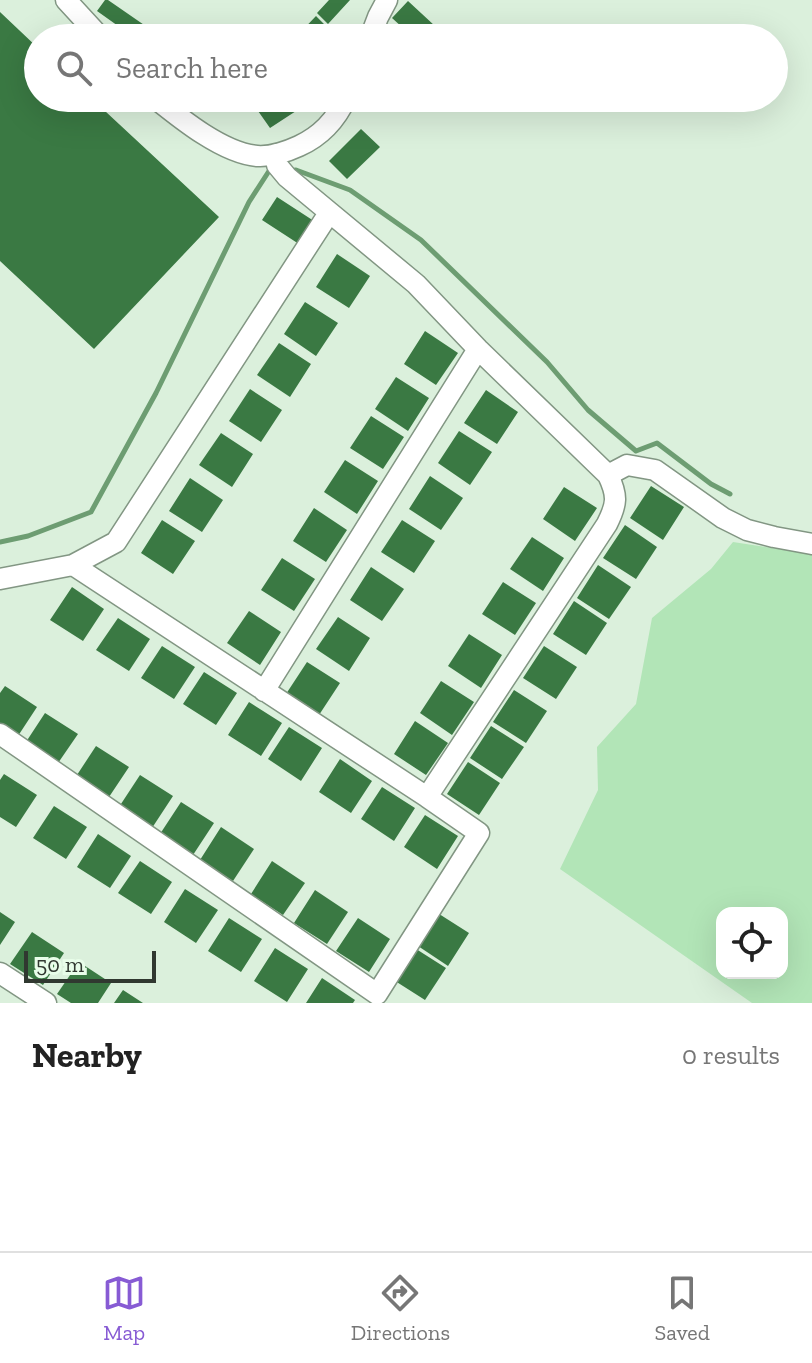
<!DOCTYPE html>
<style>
:root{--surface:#fff;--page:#f6f6f6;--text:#222;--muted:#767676;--line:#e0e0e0;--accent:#875bd4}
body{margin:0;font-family:"Zilla Slab",serif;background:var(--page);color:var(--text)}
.controls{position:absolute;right:24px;bottom:24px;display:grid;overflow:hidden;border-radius:16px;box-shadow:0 8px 32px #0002}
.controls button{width:72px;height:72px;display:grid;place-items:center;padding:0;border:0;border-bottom:2px solid var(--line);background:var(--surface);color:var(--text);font:40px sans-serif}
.scale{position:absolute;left:24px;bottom:20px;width:132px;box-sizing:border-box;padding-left:8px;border:4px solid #303830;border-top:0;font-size:22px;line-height:28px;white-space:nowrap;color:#303830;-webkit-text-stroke:6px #e8fde9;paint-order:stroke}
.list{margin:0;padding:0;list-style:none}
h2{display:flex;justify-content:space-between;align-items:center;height:104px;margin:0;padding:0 32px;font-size:34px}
h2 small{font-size:26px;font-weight:400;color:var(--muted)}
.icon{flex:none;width:44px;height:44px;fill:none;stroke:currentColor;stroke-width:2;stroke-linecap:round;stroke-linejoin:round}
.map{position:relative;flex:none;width:812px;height:1003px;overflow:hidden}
.search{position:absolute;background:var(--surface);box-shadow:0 8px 32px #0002;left:24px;right:24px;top:24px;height:88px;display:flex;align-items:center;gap:20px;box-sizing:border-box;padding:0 28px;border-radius:44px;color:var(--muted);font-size:30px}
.sheet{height:248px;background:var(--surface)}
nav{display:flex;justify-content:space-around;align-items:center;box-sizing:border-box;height:112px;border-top:2px solid var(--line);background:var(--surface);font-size:22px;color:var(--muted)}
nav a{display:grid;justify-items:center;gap:4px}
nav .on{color:var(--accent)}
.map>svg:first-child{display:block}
.green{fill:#b2e5b7;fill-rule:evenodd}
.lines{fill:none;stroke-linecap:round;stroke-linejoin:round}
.stream{stroke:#6d9d72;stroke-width:5}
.building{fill:#3a7943}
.minor-casing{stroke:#829683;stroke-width:23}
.minor{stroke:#fff;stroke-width:20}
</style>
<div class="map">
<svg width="812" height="1003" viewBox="0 0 812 1003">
<rect width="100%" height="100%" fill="#dbf0dc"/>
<path class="green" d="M733 542 812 554V1003H752L560 869 598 790 597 747 636 704 652 618 711 569ZM722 913H782V973H722Z"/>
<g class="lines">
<path class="stream" d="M289 171 296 170 350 190 421 240 547 362 588 410 636 451 657 443 711 484 730 494
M0 542 28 536 91 512 156 393 249 202 269 171H275"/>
</g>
<path class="building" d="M105 0H108L163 38H135L97 11Z
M329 0H350L328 24 317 13Z
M408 1 435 26 424 38H414L392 18Z
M0 12 38 48V98H91L219 217 94 349 0 261Z
M316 16 326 26 315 38H295Z
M249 98H269L274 105 286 98H316L270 128Z
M361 129 380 147 347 179 329 161Z
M277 197 317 223 302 246 262 220Z
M337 254 370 276 349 308 316 287Z
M305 302 338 323 316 356 284 334Z
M425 331 458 353 436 385 404 364Z
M279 343 311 364 290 397 257 375Z
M396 377 429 398 408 431 375 409Z
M250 389 282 410 261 442 229 421Z
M486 390 518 412 497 444 464 423Z
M371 416 404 437 383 469 350 448Z
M459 431 492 452 470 485 438 463Z
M221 433 253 454 232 487 199 465Z
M345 460 378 481 357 514 324 492Z
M430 476 463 498 441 530 409 509Z
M190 478 223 500 202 532 169 511Z
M651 486 684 507 663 540 630 518Z
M564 487 597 508 575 541 543 519Z
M314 508 347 530 326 562 293 541Z
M162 520 195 541 173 574 141 553Z
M402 520 435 541 414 573 381 552Z
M625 525 657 547 636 579 603 558Z
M532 537 564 558 543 591 510 569Z
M282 558 315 579 294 611 261 590Z
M598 565 631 587 609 619 577 598Z
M371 567 404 589 382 621 350 600Z
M503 582 536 603 515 635 482 614Z
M72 587 104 609 83 641 50 620Z
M574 601 607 623 586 655 553 634Z
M249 611 281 632 260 665 227 643Z
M338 617 370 638 349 671 316 649Z
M118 618 150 639 129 671 96 650Z
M469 634 502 655 481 688 448 666Z
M162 646 195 667 174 699 141 678Z
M544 646 577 667 556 699 523 678Z
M307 662 340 683 319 715 286 694Z
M204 672 237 693 216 725 183 704Z
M441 681 474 702 452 735 420 713Z
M5 686 37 707 16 739 0 729V693Z
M514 690 547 711 526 743 493 722Z
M249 702 282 723 261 756 228 735Z
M45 713 78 734 56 766 24 745Z
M415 721 448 743 426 775 394 754Z
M491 726 524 747 502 779 470 758Z
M289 727 322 748 301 781 268 759Z
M96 746 129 767 107 800 75 778Z
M340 759 372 781 351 813 319 792Z
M468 762 500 783 479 815 447 794Z
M4 774 37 795 16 827 0 817V780Z
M140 775 173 796 152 828 119 807Z
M382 787 415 808 394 841 361 819Z
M181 802 214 823 193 855 160 834Z
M54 806 87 827 66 859 33 838Z
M425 815 458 836 437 869 404 847Z
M221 827 254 849 233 881 200 860Z
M98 834 131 856 110 888 77 867Z
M140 861 172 882 151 914 118 893Z
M272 861 305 883 283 915 251 894Z
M185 889 218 910 196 943 164 922Z
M315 890 348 912 327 944 294 923Z
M0 912 15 922 0 945Z
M436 912 469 933 448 966 415 944Z
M229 918 262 939 241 972 208 951Z
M358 918 390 939 369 972 336 951Z
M32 932 64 953 43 985 10 964Z
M413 947 446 968 425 1000 392 979Z
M275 948 308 969 287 1002 254 981Z
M79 962 111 983 98 1003H71L57 994Z
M322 978 355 1000 353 1003H306Z
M123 990 143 1003H114Z"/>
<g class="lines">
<defs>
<path id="minor" d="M66 0 101 38
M370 38 378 17 387 0
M155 98C181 119 223 153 257 156 272 157 286 152 299 146 321 136 336 120 346 98
M276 154 277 165 287 177 416 284 478 349 608 475C618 496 617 504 607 524L427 797
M608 475 627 465 655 470 723 518 747 530 774 537 812 544
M0 579 73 565 116 542 329 213
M264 691 478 349
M0 734 377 994 479 833 427 797 73 565
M0 973 46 1003"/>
</defs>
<use href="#minor" class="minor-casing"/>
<use href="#minor" class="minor"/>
</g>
</svg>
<div class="controls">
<button><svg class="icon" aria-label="locate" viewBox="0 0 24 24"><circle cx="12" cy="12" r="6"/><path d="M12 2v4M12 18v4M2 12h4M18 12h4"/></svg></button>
</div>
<div class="scale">50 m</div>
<div class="search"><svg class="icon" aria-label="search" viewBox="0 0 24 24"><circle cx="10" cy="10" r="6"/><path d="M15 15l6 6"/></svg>Search here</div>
</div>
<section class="sheet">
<h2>Nearby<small>0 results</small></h2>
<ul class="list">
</ul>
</section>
<nav>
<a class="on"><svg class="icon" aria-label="map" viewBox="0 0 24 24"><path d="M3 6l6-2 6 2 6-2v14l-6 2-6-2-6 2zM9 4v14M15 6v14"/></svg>Map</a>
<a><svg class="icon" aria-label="directions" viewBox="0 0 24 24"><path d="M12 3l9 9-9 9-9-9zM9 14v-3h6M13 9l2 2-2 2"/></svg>Directions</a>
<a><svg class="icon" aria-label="saved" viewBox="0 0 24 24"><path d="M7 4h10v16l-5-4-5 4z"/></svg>Saved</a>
</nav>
